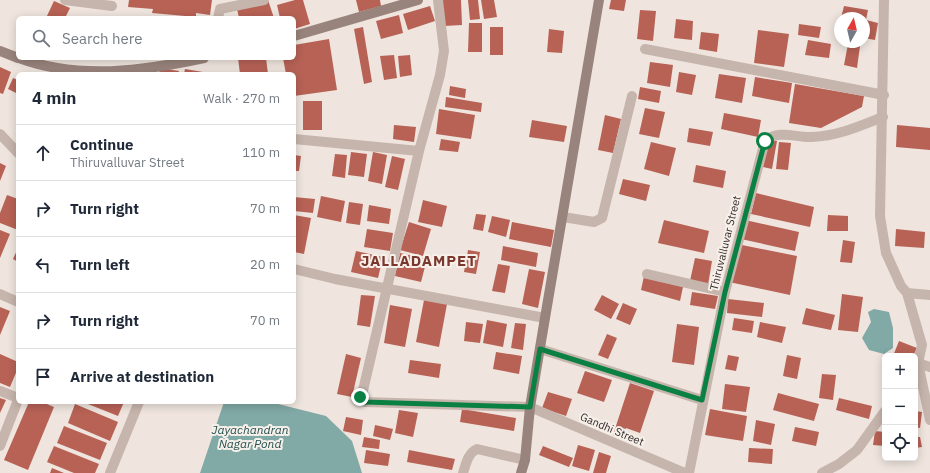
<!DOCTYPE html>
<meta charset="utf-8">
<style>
:root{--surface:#fff;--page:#f6f6f7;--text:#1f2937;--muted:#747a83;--line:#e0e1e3}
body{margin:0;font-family:"IBM Plex Sans",sans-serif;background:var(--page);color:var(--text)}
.controls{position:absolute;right:12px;bottom:12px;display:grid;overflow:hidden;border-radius:6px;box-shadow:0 2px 10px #0003}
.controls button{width:36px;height:36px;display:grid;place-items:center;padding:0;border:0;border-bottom:1px solid var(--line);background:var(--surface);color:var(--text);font:20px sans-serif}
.compass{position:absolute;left:834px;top:12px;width:36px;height:36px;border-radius:50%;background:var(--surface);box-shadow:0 2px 10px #0003;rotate:8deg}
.stop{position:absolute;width:12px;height:12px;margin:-9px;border:3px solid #0b8043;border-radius:50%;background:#fff}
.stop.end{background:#0b8043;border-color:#fff;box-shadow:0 1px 4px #0008}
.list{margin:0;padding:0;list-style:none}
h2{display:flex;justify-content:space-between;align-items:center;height:52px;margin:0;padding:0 16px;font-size:17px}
h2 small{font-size:13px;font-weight:400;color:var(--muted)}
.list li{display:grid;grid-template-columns:26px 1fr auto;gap:12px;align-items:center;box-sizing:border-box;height:56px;padding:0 16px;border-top:1px solid var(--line)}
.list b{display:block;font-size:15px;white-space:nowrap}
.list p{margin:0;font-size:13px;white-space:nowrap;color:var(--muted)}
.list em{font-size:13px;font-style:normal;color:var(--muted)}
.icon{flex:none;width:22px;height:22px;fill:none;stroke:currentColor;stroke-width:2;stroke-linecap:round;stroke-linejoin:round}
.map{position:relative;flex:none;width:930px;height:473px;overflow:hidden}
.search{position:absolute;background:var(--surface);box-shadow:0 2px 10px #0003;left:16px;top:16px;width:280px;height:44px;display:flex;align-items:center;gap:10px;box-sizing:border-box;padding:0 14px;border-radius:6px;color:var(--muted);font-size:15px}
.panel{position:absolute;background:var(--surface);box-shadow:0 2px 10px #0003;left:16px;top:72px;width:280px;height:332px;border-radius:6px}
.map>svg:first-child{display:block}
.water{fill:#81a9a6}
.building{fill:#b76255}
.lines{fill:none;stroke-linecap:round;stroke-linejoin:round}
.street{stroke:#c6b5ac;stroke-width:10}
.secondary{stroke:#99847d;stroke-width:10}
.route{stroke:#0b8043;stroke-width:5}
.labels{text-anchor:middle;stroke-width:4;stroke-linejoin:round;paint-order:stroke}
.street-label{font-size:11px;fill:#352c2a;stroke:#f7f0ea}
.water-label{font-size:12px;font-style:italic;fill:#245150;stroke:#f7f0ea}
.district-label{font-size:15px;font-weight:bold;letter-spacing:1px;fill:#7a372d;stroke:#f7f0ea}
</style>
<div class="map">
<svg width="930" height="473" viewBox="0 0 930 473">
<rect width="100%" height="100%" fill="#efe5de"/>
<path class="water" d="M874 309 889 312 893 328V348L884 354 869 350 862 338 871 322 868 312Z
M224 402H270L326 416 352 441 362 473H200Z"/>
<path class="building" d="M129 0H212L210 15 196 13V17L152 13 153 9 128 7Z
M268 0 274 18H239L237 9Z
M295 0H303L310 24 294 29V18H280L277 5Z
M356 0H380L381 6 359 12Z
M442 0H461L462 25 444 26Z
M468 0H478L480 19 470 20Z
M481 0H494L497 17 484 19Z
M611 0H626L624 11 609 9Z
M54 1 70 8 65 18H46Z
M430 6 435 21 408 30 403 14Z
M844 6 868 10 866 20 878 23 875 40 864 38V18H841Z
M640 10 656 11 653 41 637 39Z
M399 15 403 33 381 39 376 21Z
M676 19 693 21 692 40 674 38Z
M469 23H482V52H468Z
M799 24 821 27 819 38 798 35Z
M363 27 372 82 364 84 354 29Z
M490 27H503V55H490Z
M549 29 564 31 562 53 547 52Z
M758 30 789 34 784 67 754 63Z
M701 32 719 34 717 52 699 49Z
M329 39 337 90 294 96V74H286L283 58H294V45Z
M808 40 831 44 829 58 805 55Z
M848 44 860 46 857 68 844 65Z
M394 55 397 78 384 80 380 56Z
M410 55 412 75 400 77 398 56Z
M238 58H266L268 74H240Z
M650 62 673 65 670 87 647 83Z
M0 67 11 72 3 94 0 93Z
M160 68 179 71 178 74H159Z
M185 69 209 73V74H184Z
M679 72 696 75 692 95 676 92Z
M719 74 746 78 742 103 715 98Z
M755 77 792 83 789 103 752 96Z
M13 78 18 80V94L8 89Z
M795 84 864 96 862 107 821 128 789 123Z
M450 86 466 89 465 98 449 95Z
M640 87 661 91 659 103 638 99Z
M446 97 482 103 481 112 445 107Z
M303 101H322V130H303Z
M645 108 665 112 659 138 639 134Z
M439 109 475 115 471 139 436 134Z
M724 113 761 120 758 137 721 129Z
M605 115 621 119 613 153 598 150Z
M532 120 567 126 564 142 529 137Z
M394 125 416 127 414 142 393 139Z
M897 125 930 128V150L896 147Z
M689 128 713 132 710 146 687 142Z
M441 139 460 142 458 152 439 150Z
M768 140 777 141 772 169 763 167Z
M651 142 676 148 669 176 644 169Z
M779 142 791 143 788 170 776 169Z
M351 152 367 154 364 177 348 175Z
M373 152 387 155 382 184 368 181Z
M335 154 347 155 345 178 332 176Z
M294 155 301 156 299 171H294Z
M392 156 405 159 398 190 385 187Z
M0 163 6 166 0 181Z
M696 165 726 171 723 188 693 182Z
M623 179 650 185 646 201 619 194Z
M756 193 814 207 810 227 751 214Z
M7 195 18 199V230L0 223V213Z
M321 196 345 201 341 222 317 217Z
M294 197 315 199 313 213 294 211Z
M423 200 447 206 442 227 418 222Z
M349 202 363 204 360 225 346 223Z
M369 205 391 209 389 224 367 221Z
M476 214 486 215 483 231 473 229Z
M294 215 311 218 304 254 294 252Z
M828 215 848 216V231H827Z
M492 216 510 220 506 237 488 232Z
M664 220 709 231 704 253 658 243Z
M745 220 799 232 795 251 741 239Z
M409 222 431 229 423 256 400 250Z
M512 222 554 230 551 247 509 239Z
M367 229 393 233 390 251 364 247Z
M896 229 925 232 924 248 895 246Z
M0 230 10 234 0 258Z
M843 240 855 242 852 263 840 262Z
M737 244 797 256 790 295 729 282Z
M503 246 538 253 536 267 501 260Z
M18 248V262L13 259Z
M468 250 480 252 476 274 464 272Z
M356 251 383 257 378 278 351 272Z
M400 253 427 259 421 282 395 276Z
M695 258 712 261 708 285 690 281Z
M498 264 510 266 505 293 492 291Z
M529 269 545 272 538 308 522 304Z
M644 276 683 287 680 301 641 290Z
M692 292 718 296 715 309 690 305Z
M842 294 863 297 858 332 838 330Z
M361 295 375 296 370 327 357 325Z
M602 295 619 304 611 319 594 310Z
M728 299 764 303 762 317 727 313Z
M424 300 447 304 439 347 416 342Z
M623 303 637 309 630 325 616 319Z
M390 305 412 309 405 347 384 343Z
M0 307 10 311 0 335Z
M806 308 835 315 831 330 802 324Z
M734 318 754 321 752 333 732 330Z
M487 320 507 324 503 347 483 343Z
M466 322 483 324 480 343 464 341Z
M760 322 786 327 782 343 757 337Z
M515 323 526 324 523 350 511 348Z
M677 324 699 327 694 365 672 362Z
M607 334 617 338 608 359 598 355Z
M899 341 917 348 913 356H893Z
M496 352 522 356 519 374 493 369Z
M0 354 18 362V368L10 387 0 383Z
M346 354 361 358 352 397 337 394Z
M728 355 739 357 736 371 725 369Z
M787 355 801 358 797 379 783 376Z
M410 360 441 364 439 378 408 373Z
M585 371 612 380 604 402 577 393Z
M822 374 836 375 833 400 819 398Z
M630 383 654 391 640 433 626 428 623 438 613 435Z
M725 384 750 387 746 412 722 409Z
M548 392 572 399 566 416 542 408Z
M778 393 819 404 814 421 773 410Z
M0 398 6 400 0 413Z
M839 398 872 406 869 419 836 410Z
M29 402H42L54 407 28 470 4 460Z
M83 402H124L118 416Z
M75 404 118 422 110 441 68 423Z
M462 409 516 418 514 431 460 422Z
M710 409 747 416 743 441 705 435Z
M399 410 418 413 413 437 395 433Z
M915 411 922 412 920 428 915 427Z
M346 417 363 420 361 435 343 431Z
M756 420 775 424 771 445 753 441Z
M375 425 393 429 390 440 373 436Z
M64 426 107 443 100 460 57 443Z
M795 427 819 432 816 446 792 441Z
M875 431 885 432V446L873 445Z
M364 437 380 440 379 449 362 447Z
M915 437H920L922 447 915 448Z
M578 445 595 450 589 471 572 466Z
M54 446 99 464 95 473H74L47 462Z
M543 446 573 458 569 467 539 455Z
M749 448 773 449 772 464 748 462Z
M366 450 390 454 388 466 364 463Z
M409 450 455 459 452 470 407 462Z
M599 452 611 456 606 473H593Z
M52 468 64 473H50Z"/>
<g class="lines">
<path class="street" d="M65 0 112 6
M438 0 444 51 440 75 419 151 361 399 365 402 530 407 685 473
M884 0 880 216 886 253 901 286 907 293 922 345 918 363 930 420
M218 18 220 9 264 0
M645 49 884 95
M0 134 18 153
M294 139 419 151
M563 217 594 222 602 218 632 96
M294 269 335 279 545 318
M647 274 725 292
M907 293 930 295
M0 294 18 302
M540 349 702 400
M918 363 930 367
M0 391 18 398
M0 446 18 400
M110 473 139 402
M463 473C466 464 468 453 477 449L525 460
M689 473 725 292 765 141C779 129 796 138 812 137 838 136 860 126 883 117
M822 473 839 464 857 450 885 411"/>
<path class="secondary" d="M294 36 418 0
M0 51 18 58
M19 58C78 80 144 71 204 58
M521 473 525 460 530 407 545 318 599 0"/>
</g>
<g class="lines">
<path class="route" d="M360 397 365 402 530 407 540 349 702 400 725 292 765 141"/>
</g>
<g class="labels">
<g class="street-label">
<text transform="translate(725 243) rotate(-76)" y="4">Thiruvalluvar Street</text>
<text transform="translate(612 429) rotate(23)" y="4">Gandhi Street</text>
</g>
<g class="water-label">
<text x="250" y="434">Jayachandran<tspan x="250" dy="14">Nagar Pond</tspan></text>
</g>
<g class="district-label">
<text x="419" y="266">JALLADAMPET</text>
</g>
</g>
</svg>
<div class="controls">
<button>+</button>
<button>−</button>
<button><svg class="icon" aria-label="locate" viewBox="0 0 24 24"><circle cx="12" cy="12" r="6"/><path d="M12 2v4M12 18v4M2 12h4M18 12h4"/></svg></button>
</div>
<svg class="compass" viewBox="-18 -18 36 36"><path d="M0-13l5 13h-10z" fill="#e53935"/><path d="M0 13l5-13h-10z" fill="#747a83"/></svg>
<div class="stop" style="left:765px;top:141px"></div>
<div class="stop end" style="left:360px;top:397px"></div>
<div class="search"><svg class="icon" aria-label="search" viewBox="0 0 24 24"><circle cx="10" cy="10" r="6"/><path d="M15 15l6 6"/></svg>Search here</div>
<section class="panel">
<h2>4 min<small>Walk · 270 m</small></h2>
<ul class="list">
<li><svg class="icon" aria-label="ahead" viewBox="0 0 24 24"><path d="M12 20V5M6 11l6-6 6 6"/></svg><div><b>Continue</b><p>Thiruvalluvar Street</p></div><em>110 m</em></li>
<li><svg class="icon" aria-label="right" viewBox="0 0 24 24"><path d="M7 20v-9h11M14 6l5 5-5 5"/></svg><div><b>Turn right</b></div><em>70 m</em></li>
<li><svg class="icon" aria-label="left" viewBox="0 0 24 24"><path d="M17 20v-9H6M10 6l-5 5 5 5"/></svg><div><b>Turn left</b></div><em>20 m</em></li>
<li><svg class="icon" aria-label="right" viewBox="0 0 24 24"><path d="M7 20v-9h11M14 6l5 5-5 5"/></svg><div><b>Turn right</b></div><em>70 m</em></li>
<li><svg class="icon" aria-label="arrive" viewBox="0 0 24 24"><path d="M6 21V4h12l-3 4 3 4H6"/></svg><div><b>Arrive at destination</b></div></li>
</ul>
</section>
</div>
